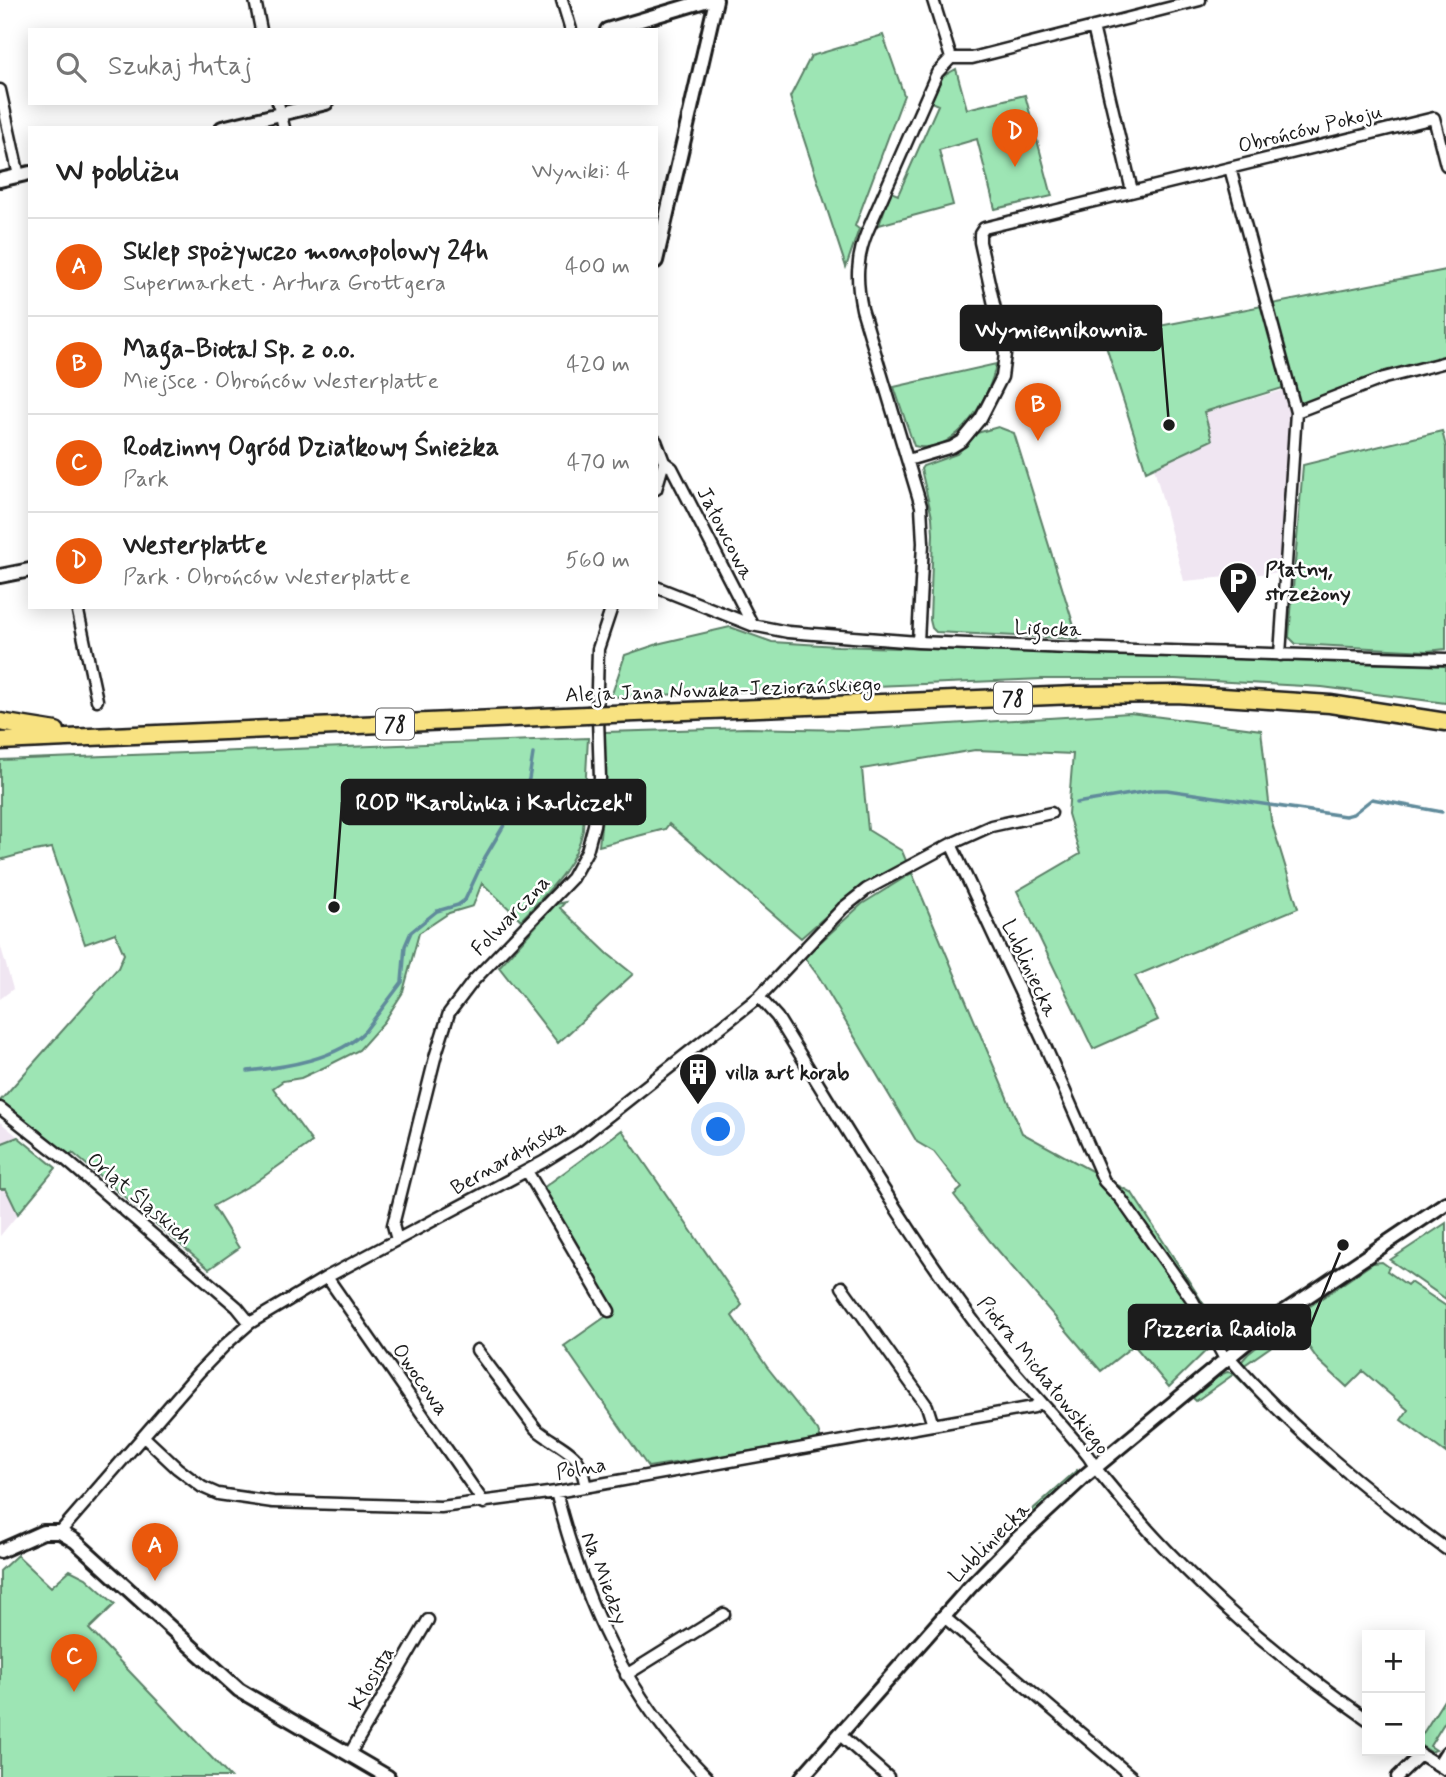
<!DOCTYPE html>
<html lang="pl">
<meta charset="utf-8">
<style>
:root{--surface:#fff;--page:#f6f6f6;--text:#222;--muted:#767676;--line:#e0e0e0;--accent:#ea580c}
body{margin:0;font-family:Mynerve,sans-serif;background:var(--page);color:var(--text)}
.controls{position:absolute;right:21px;bottom:21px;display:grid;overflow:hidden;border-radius:0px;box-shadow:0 4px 18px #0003}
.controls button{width:63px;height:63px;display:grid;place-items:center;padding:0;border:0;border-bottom:2px solid var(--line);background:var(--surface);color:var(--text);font:35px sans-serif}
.you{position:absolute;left:719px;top:1130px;width:24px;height:24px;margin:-18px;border:5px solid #fff;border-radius:50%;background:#1a73e8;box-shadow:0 0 0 10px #1a73e833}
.badge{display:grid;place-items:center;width:46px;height:46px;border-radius:50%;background:var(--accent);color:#fff;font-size:23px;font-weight:700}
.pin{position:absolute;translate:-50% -58px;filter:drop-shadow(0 2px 4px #0008)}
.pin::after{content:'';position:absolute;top:37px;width:24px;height:21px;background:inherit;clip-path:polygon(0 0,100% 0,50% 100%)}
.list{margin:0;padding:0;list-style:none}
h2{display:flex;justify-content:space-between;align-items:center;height:91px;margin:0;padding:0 28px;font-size:30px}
h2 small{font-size:23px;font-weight:400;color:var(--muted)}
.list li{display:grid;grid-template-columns:46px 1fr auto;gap:21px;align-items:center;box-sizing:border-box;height:98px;padding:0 28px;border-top:2px solid var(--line)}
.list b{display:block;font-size:26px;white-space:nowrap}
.list p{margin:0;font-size:23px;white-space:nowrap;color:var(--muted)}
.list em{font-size:23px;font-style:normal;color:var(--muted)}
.icon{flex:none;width:38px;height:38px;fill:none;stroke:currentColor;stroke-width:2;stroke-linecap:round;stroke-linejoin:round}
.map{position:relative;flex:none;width:1446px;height:1777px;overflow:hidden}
.search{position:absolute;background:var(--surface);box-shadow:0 4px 18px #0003;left:28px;top:28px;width:630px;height:77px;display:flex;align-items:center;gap:18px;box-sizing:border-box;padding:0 24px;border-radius:0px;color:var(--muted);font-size:26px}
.panel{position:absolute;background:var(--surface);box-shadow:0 4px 18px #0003;left:28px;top:126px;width:630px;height:483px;border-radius:0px}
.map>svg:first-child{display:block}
.built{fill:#f0e6f2}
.green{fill:#9de5b4;stroke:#5c8068;stroke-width:2}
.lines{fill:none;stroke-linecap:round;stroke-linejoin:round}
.stream{stroke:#608b9b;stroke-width:3.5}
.minor-casing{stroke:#1c1c1c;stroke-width:15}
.tertiary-casing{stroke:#1c1c1c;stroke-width:18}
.primary-casing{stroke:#1c1c1c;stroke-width:21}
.minor{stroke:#fff;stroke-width:10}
.tertiary{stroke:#fff;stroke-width:12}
.primary{stroke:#f8e281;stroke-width:16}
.primary-bridge-casing{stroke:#1c1c1c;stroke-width:21;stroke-linecap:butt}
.primary-bridge{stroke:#f8e281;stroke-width:16}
.labels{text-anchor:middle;stroke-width:5;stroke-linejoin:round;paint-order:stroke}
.shield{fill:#fff;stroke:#606060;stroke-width:2}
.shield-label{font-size:19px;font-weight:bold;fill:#1c1c1c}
.street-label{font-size:21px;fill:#1c1c1c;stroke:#fff}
.poi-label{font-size:21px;font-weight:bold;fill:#1c1c1c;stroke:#fff;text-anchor:start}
.leader{fill:none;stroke:#1c1c1c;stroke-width:2.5}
.callout-dot{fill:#1c1c1c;stroke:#fff;stroke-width:2.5}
.callout{fill:#1c1c1c;stroke:#1c1c1c;stroke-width:2.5}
.callout-label{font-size:23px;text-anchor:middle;font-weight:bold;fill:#fff}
</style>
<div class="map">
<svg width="1446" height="1777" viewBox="0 0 1446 1777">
<rect width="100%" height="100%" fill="#fff"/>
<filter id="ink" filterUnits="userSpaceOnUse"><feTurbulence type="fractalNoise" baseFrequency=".0143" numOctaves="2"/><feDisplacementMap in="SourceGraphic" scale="14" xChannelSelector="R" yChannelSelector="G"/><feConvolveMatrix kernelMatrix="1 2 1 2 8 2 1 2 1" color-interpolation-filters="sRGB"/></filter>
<g filter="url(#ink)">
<path class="built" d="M1287 389 1293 409 1284 572 1184 581 1150 452 1196 415Z
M0 944 13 989 0 999Z
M0 1122 56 1168 0 1236Z"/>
<path class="green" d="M883 35 904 95 855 226 859 229 846 267 790 97 811 56Z
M956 69 967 109 1025 95 1052 196 995 209 977 139 939 150 953 205 879 225 891 192 898 195 938 105 931 102 942 77Z
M1446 270V362L1296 412 1289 386 1204 412 1212 440 1146 471 1103 337Z
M996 364C990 399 956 456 914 446L894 387Z
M998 427 1014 433 1078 639 936 632 932 628 930 620 933 534 932 517 921 469 923 466 957 454 977 433Z
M1442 431 1446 447V649L1427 651 1296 644 1289 637 1303 465Z
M730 627 772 642 838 646 1446 666V703L1322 687 1175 679H1042L611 697 625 655 661 643Z
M1130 713 1261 730 1271 820 1298 908 1135 976 1158 1020 1093 1049 1017 891 1080 854 1068 814 1073 754 975 750 862 769 868 830 902 851 907 863 861 885 801 938 669 824 665 829 599 846 605 788V732L747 728 852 730Z
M588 738 583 830C575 868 547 892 521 920L482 883 473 906 449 913 419 933 403 992 384 1022 359 1050 325 1067 301 1078 283 1081 273 1088 312 1142 256 1182 213 1206 239 1248 209 1269 73 1153 66 1160 0 1108V1101L118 968 124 954 115 933 85 944 52 848 29 852 0 860V760Z
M912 873 1022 1133 1132 1193 1223 1334 1169 1387 1134 1345 1101 1371 990 1241 954 1195 962 1188 934 1152 917 1142 819 977 804 957 862 904Z
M565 902 560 908 608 954 633 974 558 1043 499 967 556 904Z
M622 1130 742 1305 732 1316 767 1367 818 1431 821 1440 648 1467 564 1346 615 1310 543 1188Z
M18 1137 56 1168 18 1214 6 1189H0V1144Z
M1446 1223V1299L1390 1260Z
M1382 1262 1389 1267 1387 1271 1407 1285 1410 1282 1446 1306V1453L1401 1420 1408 1410 1363 1371 1347 1387 1318 1360 1296 1329 1243 1366 1241 1362 1248 1354 1290 1320 1373 1263Z
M1227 1372 1235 1373 1266 1404 1265 1405 1234 1374 1196 1401 1193 1398 1220 1375Z
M1077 1470 1080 1474 1035 1514 1032 1510Z
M17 1555 51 1587 70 1570 86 1578 115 1604 89 1629 230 1777H0V1571Z
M1446 1697V1720L1430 1746 1436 1750 1431 1752 1420 1745V1738Z"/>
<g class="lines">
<path class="stream" d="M1076 803 1155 790H1167L1345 816 1353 814 1372 799 1442 812
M248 1071C286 1067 338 1059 365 1031L402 982 405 946 411 932 437 911 458 905 465 900 484 859 523 793 529 779 533 754"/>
<defs>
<path id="minor" d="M255 0 261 30
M562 0 571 30
M933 0 951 58
M1093 27 1132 191
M951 58H972L1200 0
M0 90 19 176
M278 103 284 128
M1230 168 1296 412 1280 655
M1296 412 1384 378 1446 362
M656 441 664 462 656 489
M908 460 952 447 962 441 981 418 1002 377 1005 354 980 242V234L984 228 1434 118 1446 165
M664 462 672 468 752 624
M656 587 752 625 788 632 918 642 1069 648 1446 659
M77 607 97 700
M918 642 923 543 921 506 862 309C856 281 856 259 867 232L937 73 951 58
M951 844 1043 1041 1104 1181 1121 1199 1193 1301 1225 1359
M759 997 777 1017C843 1123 906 1232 981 1331 1014 1375 1053 1413 1088 1456 1093 1463 1097 1471 1103 1477 1177 1570 1270 1652 1367 1719
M0 1108 66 1160 237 1307 250 1323
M527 1171 609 1311
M397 1240 393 1225 436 1054 449 1013 474 980 572 878 587 851 594 825 600 778 597 688 598 649 612 607
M327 1277 484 1503
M842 1287 927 1406 933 1425
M477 1350 536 1429C547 1439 571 1450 577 1460 582 1467 584 1478 586 1487
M1228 1356C1292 1430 1368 1492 1446 1549
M144 1437 177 1468 202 1487 218 1494 273 1502 441 1507 556 1492 1034 1407 1039 1402
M556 1492C584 1602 625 1696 707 1777
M60 1532 199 1372 225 1345 250 1323 327 1277 543 1162 575 1142 759 997 843 908 867 889 951 844 991 826 1051 813
M943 1616 1132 1777
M626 1675 724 1614
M839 1734 888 1777
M1415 1751 1446 1770
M349 1755 428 1620
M1438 1765 1446 1752
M1397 1777 1421 1754"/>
<path id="tertiary" d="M607 30 708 0
M222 128 326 103
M0 180 30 173
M656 261 716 0
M0 576 30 570
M0 1551 43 1532H60L75 1541 239 1690 388 1777
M802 1777 970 1587 1015 1541 1086 1475 1281 1314 1446 1203"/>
<path id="primary" d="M611 714 1075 695 1176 694 1330 704 1446 722
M0 722 56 731
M0 741 587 715"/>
</defs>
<use href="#minor" class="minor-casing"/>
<use href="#tertiary" class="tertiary-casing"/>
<use href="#primary" class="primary-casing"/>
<use href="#minor" class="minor"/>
<use href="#tertiary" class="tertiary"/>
<use href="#primary" class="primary"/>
<defs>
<path id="primary-bridge" d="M587 715 611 714"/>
</defs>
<use href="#primary-bridge" class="primary-bridge-casing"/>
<use href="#primary-bridge" class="primary-bridge"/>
</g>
</g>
<defs>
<symbol id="parking-pin" viewBox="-11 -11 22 30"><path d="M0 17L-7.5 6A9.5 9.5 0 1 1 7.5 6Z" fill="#1c1c1c" stroke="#fff"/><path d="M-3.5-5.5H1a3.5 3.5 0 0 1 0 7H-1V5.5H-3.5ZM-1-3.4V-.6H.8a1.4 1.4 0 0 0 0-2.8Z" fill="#fff"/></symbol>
<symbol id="building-pin" viewBox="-11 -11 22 30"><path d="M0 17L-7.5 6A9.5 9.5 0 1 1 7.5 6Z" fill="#1c1c1c" stroke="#fff"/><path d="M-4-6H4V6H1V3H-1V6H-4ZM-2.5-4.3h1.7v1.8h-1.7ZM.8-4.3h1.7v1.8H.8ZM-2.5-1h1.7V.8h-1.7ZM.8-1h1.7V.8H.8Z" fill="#fff"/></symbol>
</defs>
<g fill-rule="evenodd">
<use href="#parking-pin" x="1216" y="559" width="44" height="60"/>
<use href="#building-pin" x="676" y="1050" width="44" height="60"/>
</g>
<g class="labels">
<g class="shield">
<rect x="994" y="682.5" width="38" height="31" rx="5"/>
<rect x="376" y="708.5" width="38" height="31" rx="5"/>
</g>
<g class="shield-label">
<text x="1013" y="705">78</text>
<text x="395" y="731">78</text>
</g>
<g class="street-label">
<text transform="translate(1310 128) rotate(-14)" y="7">Obrońców Pokoju</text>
<text transform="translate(726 533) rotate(63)" y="7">Jałowcowa</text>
<text transform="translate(1048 628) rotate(2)" y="7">Ligocka</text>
<text transform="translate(723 689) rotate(-2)" y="7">Aleja Jana Nowaka-Jeziorańskiego</text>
<text transform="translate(510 915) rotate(-46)" y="7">Folwarczna</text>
<text transform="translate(1030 968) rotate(65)" y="7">Lubliniecka</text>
<text transform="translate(508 1157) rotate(-30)" y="7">Bernardyńska</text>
<text transform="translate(140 1198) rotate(40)" y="7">Orląt Śląskich</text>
<text transform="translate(1044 1375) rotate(51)" y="7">Piotra Michałowskiego</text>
<text transform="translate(421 1379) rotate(55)" y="7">Owocowa</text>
<text transform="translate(581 1468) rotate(-10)" y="7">Polna</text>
<text transform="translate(989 1542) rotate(-45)" y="7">Lubliniecka</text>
<text transform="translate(605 1578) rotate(69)" y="7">Na Miedzy</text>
<text transform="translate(371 1678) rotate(-60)" y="7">Kłosista</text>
</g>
<g class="poi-label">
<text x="1265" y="576">Płatny,<tspan x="1265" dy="24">strzeżony</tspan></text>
<text x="725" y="1079">villa art korab</text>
</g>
</g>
<path class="leader" d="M1169 425L1161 328M334 907L342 802M1343 1245L1310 1327"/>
<g class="callout-dot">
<circle cx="1169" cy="425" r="7"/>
<circle cx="334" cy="907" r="7"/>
<circle cx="1343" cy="1245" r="7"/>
</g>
<g class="callout">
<rect x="961" y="306" width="200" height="44" rx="7"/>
<rect x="342" y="780" width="303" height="44" rx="7"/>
<rect x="1129" y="1305" width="181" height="44" rx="7"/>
</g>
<g class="callout-label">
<text x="1061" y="337">Wymiennikownia</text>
<text x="494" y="810">ROD "Karolinka i Karliczek"</text>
<text x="1220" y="1336">Pizzeria Radiola</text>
</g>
</svg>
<div class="controls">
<button>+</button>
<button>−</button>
</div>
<div class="you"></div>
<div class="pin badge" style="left:155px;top:1581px">A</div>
<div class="pin badge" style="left:1038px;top:441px">B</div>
<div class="pin badge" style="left:74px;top:1692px">C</div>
<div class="pin badge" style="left:1015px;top:167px">D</div>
<div class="search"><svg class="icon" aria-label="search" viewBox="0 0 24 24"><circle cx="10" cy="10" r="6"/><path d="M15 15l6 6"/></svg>Szukaj tutaj</div>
<section class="panel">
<h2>W pobliżu<small>Wyniki: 4</small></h2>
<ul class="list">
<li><span class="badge">A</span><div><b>Sklep spożywczo monopolowy 24h</b><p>Supermarket · Artura Grottgera</p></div><em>400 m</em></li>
<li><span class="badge">B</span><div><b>Maga-Biotal Sp. z o.o.</b><p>Miejsce · Obrońców Westerplatte</p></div><em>420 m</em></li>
<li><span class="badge">C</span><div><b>Rodzinny Ogród Działkowy Śnieżka</b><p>Park</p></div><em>470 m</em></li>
<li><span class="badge">D</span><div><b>Westerplatte</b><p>Park · Obrońców Westerplatte</p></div><em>560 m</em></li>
</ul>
</section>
</div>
